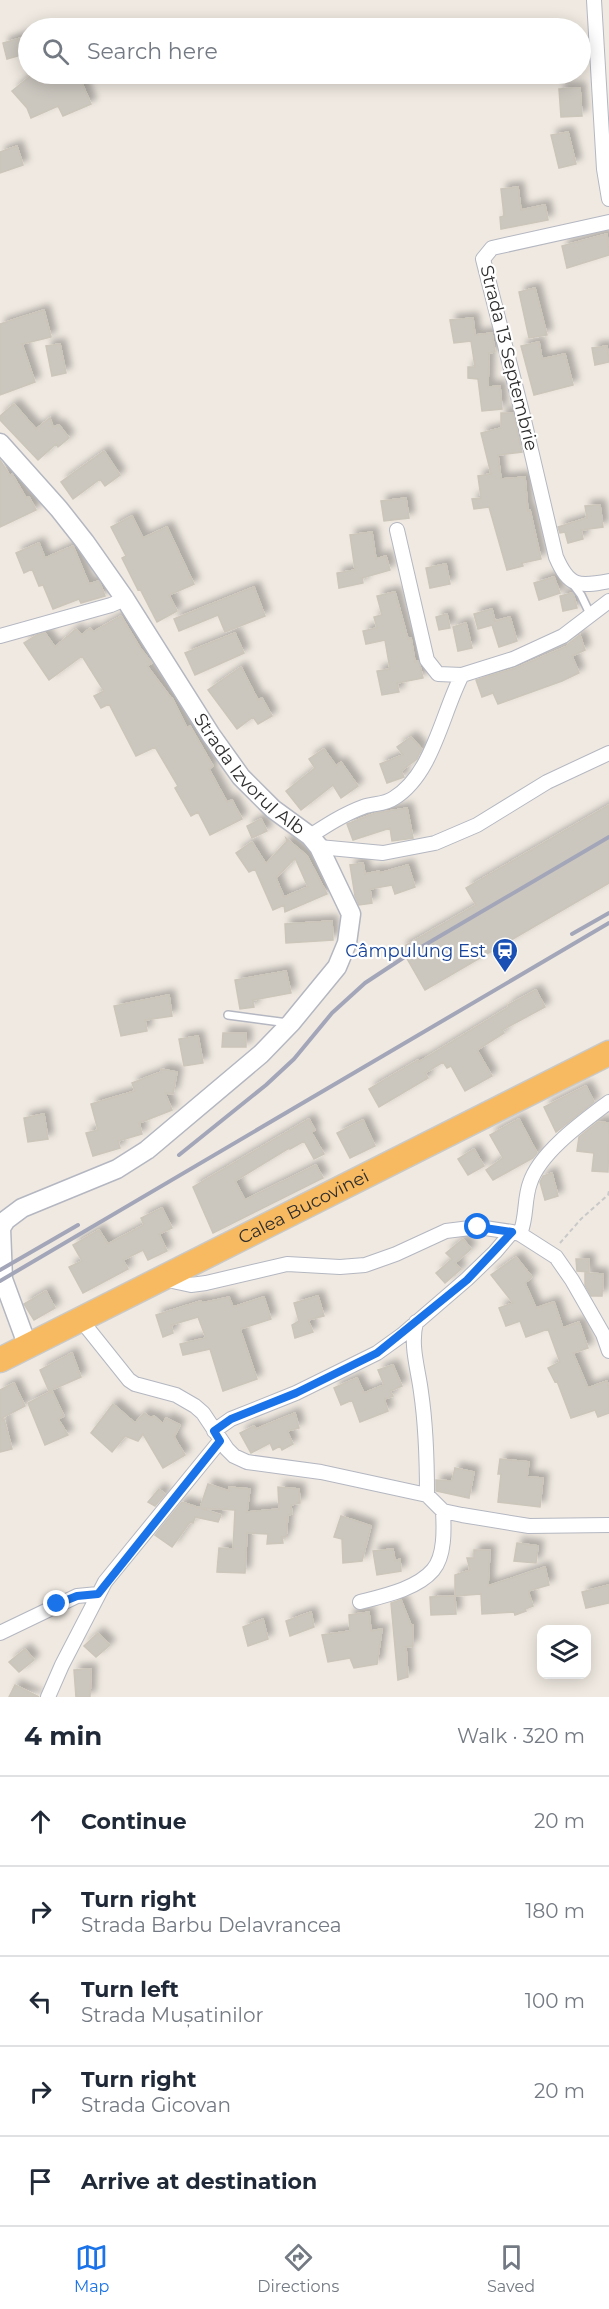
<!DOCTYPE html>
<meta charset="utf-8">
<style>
:root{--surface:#fff;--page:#f6f6f7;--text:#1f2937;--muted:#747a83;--line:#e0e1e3;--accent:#1a73e8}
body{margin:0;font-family:Montserrat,sans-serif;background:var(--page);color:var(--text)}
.controls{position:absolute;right:18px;bottom:18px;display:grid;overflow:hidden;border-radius:12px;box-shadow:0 3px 15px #0003}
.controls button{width:54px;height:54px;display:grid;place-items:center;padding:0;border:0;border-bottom:2px solid var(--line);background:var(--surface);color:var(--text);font:30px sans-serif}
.stop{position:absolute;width:18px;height:18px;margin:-14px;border:4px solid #1a73e8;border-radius:50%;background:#fff}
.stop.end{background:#1a73e8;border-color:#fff;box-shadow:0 2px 6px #0008}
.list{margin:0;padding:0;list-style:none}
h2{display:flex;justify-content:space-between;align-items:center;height:78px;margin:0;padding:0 24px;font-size:26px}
h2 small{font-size:20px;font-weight:400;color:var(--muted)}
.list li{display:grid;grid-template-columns:39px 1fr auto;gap:18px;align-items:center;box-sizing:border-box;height:90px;padding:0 24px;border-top:2px solid var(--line)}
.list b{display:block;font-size:22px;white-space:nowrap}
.list p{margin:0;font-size:20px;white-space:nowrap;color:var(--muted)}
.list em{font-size:20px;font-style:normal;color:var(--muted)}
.icon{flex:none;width:33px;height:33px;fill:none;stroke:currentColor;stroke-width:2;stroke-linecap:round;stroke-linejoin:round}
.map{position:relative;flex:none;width:609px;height:1697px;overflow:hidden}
.search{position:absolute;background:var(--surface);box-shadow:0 3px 15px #0003;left:18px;right:18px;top:18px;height:66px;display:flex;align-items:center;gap:15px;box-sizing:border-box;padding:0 21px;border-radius:33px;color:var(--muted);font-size:22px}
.sheet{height:528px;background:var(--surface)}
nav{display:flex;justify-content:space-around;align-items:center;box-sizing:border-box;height:84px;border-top:2px solid var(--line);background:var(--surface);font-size:16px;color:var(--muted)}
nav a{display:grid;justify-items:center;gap:3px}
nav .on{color:var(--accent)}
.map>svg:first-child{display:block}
.building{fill:#cbc7bf;stroke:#cbc5ba;stroke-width:1.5;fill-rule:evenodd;filter:url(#shadow)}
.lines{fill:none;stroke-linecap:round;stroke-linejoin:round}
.service-casing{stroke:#b4b7c1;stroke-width:10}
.minor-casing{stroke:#b4b7c1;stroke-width:16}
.tertiary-casing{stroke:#b4b7c1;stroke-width:21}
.trunk-casing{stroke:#c9c9c9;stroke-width:27}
.path{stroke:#c9c9c9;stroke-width:2;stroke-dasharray:4.5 3;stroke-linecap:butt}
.service{stroke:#fff;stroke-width:7}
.minor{stroke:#fff;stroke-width:14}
.tertiary{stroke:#fff;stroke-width:18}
.trunk{stroke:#f8ba60;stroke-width:24}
.rail{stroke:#a3a6b8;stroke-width:4}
.route{stroke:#1a73e8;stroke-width:8}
.labels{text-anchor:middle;stroke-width:4.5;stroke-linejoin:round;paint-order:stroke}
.street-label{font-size:18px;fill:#2e2e2e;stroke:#fff}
.transit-label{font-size:18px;fill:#164399;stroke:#fff;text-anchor:end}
</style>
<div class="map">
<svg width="609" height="1697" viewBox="0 0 609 1697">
<defs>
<filter id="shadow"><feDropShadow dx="5.5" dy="-5.5" stdDeviation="3" flood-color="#0004"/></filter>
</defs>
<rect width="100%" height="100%" fill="#efe9e1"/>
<path class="building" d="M28 36V53L7 59 3 43Z
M33 74H78L91 104 63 116 58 106 31 118 27 108 12 91Z
M580 88 582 116 561 117 559 89Z
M568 132 576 164 559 168 551 135Z
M17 146 23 165 0 173V152Z
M518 187 521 210 545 205 548 220 501 229 500 217 504 216 501 189Z
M607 234 609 255 567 268 562 246Z
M535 288 547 335 529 338 519 292Z
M44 310 51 337 22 344 35 382 0 395V324Z
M473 318 475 335 492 333 495 352 489 353 488 387 500 386 502 409 482 411 478 379 468 378V367H475L471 341 454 343 450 320Z
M539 342 542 359 565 354 573 385 534 395 521 346Z
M60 344 66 373 52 376 46 346Z
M607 346 609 362 595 365 592 348Z
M14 404 36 429 50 418 53 427 59 425 69 438 58 447 56 444 38 460 0 420V416Z
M501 413H513L522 452 498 455 501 479 525 477 528 511 530 510 541 559 522 563 523 566 507 570 489 507 474 509 472 499 481 498 478 476 491 474 481 433 501 428Z
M104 451 120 475 105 486 100 479 73 499 61 482Z
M0 460 10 476 12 474 26 498 29 497 36 510 0 527Z
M406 498 409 518 384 521 381 501Z
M600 505 603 527 581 530 583 539 568 543 565 532 560 533 558 527 587 518 585 506Z
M132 516 143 538 167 527 194 584 169 595 177 611 157 622 140 589 138 590 122 558 126 556 111 527Z
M372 532 376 559 386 556 390 570 362 578 363 583 339 588 337 573 355 570 350 535Z
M39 543 45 558 73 546 89 584 99 581 105 596 81 603 79 599 53 609 43 585 39 586 32 569 24 573 16 553Z
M446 564 450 584 430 588 426 568Z
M554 577 560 593 539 600 534 583Z
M254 587 265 616 225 632 218 615 179 631 174 619Z
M395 592 408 639 411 638 415 662 418 661 420 666 423 678 397 683 399 692 382 695 377 671 390 669 385 640 366 644 363 631 377 628 374 617 382 615 377 596Z
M573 593 577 608 563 611 560 596Z
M492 609 495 621 510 617 517 641 499 647 492 625 478 629 474 614Z
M447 614 450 628 439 630 436 617Z
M121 616 140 648 152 663 147 666 171 698H172L187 728 190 726 213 766 209 769 227 802 232 800 242 819 210 835 198 812 191 816 175 788 178 786 155 747 136 756 109 704 101 708 94 696 104 691 82 656 49 680 24 643 37 635 45 633 55 647 76 629 82 635 90 628 93 632Z
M466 623 472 648 458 651 453 627Z
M235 633 244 653 195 675 185 653Z
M580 635 585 650 572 656 579 673 562 681 498 704 493 693 482 697 476 680 516 668 568 646V644Z
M241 667 258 700 262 698 272 716 258 724 253 717 237 729 208 690Z
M411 737 422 749 419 754 417 759 401 771 404 777 387 783 380 764 403 755 397 747Z
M324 749 336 766 341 762 358 786 341 798 333 785 301 810 286 791 315 768 309 759Z
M609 805V883L425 990 401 948 476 905 466 888Z
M407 808 413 838 392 841 390 828 353 840 347 824 376 813Z
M261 819 267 831 252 838 247 826Z
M286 838 307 856 327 894 285 912 284 905 273 910 255 869 249 872 236 853 252 842 266 864 287 841ZM295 858 308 887 284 897 276 878Z
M363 863 365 874 379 871 380 873 408 865 415 887 395 894 392 885 370 889 372 903 359 905 355 896 350 865Z
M332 921 333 940 286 943 285 924Z
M286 971 291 993 253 1000 254 1007 240 1009 235 980Z
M536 990 545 1007 502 1030 504 1033 477 1050 492 1076 465 1091 451 1066 447 1068 443 1062 425 1073 428 1078 379 1107 369 1089 418 1060 419 1062 509 1007 508 1005Z
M169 995 172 1016 145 1020 147 1031 121 1036 114 1006Z
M223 1033H246V1047H222Z
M198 1036 203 1063 184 1066 179 1039Z
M161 1069 177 1072 173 1094 165 1093 172 1110 139 1123 142 1134 118 1141 120 1148 93 1156 86 1133 98 1130 91 1104 135 1091 132 1083 161 1072Z
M586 1086 594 1102 556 1132 544 1107Z
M44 1114 48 1139 28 1142 24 1118Z
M309 1119 315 1130 311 1132 324 1154 314 1159 304 1141 290 1149 289 1148 235 1181 245 1200 316 1165 323 1178 213 1233 193 1187Z
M519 1119 537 1153 533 1158 493 1180 486 1170 503 1158 490 1135Z
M363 1120 375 1146 350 1158 337 1133Z
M598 1122 609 1123 608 1172 592 1171 594 1153 577 1151 579 1137Z
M474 1149 484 1166 468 1175 458 1159Z
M552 1173 558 1196 545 1200 540 1182 543 1176Z
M162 1208 172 1228 159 1234 167 1251 148 1260 143 1250 123 1260 128 1269 83 1293 69 1267 82 1261 73 1245 99 1230 108 1244 144 1225 141 1218Z
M463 1239 471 1249 455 1263 461 1269 445 1283 436 1273 452 1259 446 1253Z
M516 1257 532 1277 525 1283 536 1308 554 1302 563 1328 579 1322 588 1348 573 1353 588 1388 607 1381 609 1388V1413L598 1417 595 1410 571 1418 557 1381 555 1382 548 1368 560 1362 548 1329 526 1337 520 1321 506 1326 499 1308 513 1303 491 1275Z
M576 1259H589V1272L577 1271Z
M585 1273 603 1274 602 1296H591L585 1285Z
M46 1291 55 1308 34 1320 24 1304Z
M318 1296 324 1316 308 1320 313 1332 295 1338 292 1325 299 1321 294 1303Z
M229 1297 233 1307 264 1297 271 1319 240 1329 257 1379 223 1391 210 1349 183 1355 180 1344 206 1338 198 1317 171 1325 173 1333 163 1337 156 1315 201 1301 202 1303Z
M72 1353 81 1377 49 1391 40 1370Z
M393 1365 402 1386 390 1391 393 1396 384 1399 388 1411 360 1422 352 1400 341 1405 334 1388 357 1378 364 1393 384 1385 378 1370Z
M14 1383 25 1406 0 1419V1390Z
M52 1391 64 1416 58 1419 68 1435 45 1445 28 1403Z
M113 1404 135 1423 144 1413 151 1418 154 1416 163 1424 166 1418 180 1425 174 1437 185 1455 163 1468 143 1434 138 1441 125 1436 112 1452 91 1433Z
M295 1413 299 1428 287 1431 293 1444 282 1450 280 1446 273 1450 270 1443 251 1453 240 1433 254 1426 256 1429Z
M4 1419 12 1449 0 1452V1420Z
M500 1459 529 1462 527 1477 543 1478 540 1507 498 1502 501 1474H498Z
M455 1468 474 1472 469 1498 436 1491V1480L452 1481Z
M208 1484 229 1491V1487L250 1489 247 1512 279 1509 278 1487 299 1489 300 1503 291 1505 292 1514 288 1515 286 1537H282L283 1543 267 1544 268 1534 247 1533 245 1573 217 1572 219 1548 233 1549 235 1510 200 1508 221 1515 218 1522 195 1517 193 1523 190 1522 172 1547 155 1535 182 1502 200 1508Z
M159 1489 165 1494 155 1506 148 1502Z
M341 1516 371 1526 362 1561 343 1563 342 1539 334 1537Z
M517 1543 538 1546 536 1563 514 1561Z
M393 1549 395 1561 400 1559 401 1571 377 1575 373 1551Z
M474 1550H490L488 1586 545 1567 549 1585 528 1591 533 1606 525 1609 526 1611 515 1615 514 1612 482 1614 481 1594 455 1596V1575L470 1570 467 1558H474Z
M609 1585V1603L586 1608 582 1592Z
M455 1596 456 1614 431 1615 430 1597Z
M401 1600 411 1625H413V1646L406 1647 408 1677 398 1680 391 1603Z
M311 1612 314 1627 290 1636 286 1621Z
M369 1612 371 1631 382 1629 377 1664 354 1668 350 1658 328 1662 322 1635 350 1631 349 1615Z
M263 1619 268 1639 248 1646 243 1627Z
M98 1633 110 1645 96 1657 84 1646Z
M25 1649 34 1660 19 1672 9 1662Z
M91 1669 90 1697H76L74 1670Z
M15 1685 39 1697H9Z"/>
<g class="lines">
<defs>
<path id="service" d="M572 583 581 595 591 616
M228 1015 288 1023"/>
<path id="minor" d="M594 0 604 169 609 199
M609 222 492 248 483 259 523 416 556 557C569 587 578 587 609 581
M397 530 427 660 438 674 462 675
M0 636 111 605 125 599
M310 836C327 825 344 814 363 807 374 803 384 805 394 798 433 774 442 713 462 675L513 659 563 636 609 601
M319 847 383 853 435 843 477 825 547 782 609 753
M520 1234C527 1217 524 1199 530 1183 540 1152 584 1121 609 1102
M163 1279 191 1285 206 1283 287 1264 340 1267 365 1265 396 1254 446 1231 478 1227 512 1232 520 1234 556 1257 572 1280 603 1334 609 1351
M81 1320 129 1380 135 1384 176 1395 195 1406 203 1413 227 1449 234 1456 247 1462 321 1472 427 1495 443 1511 462 1515 529 1526 609 1525
M416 1322C410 1346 418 1368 421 1392 426 1426 427 1461 427 1495
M214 1431 231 1419 296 1393 377 1353 402 1335 467 1279 495 1252 512 1232
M360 1602C383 1596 417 1589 433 1570 445 1556 444 1529 443 1511
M0 1633 77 1596 98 1594
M48 1697 62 1665 105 1582 220 1441"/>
<g id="tertiary">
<path id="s1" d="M0 443 59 509 85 542 125 599 211 735 241 777 273 809 310 836 319 847 351 914 347 943 337 967 291 1023 261 1054 147 1150 117 1169 22 1208 6 1220 1 1228 3 1279 28 1347"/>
</g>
<g id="trunk">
<path id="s2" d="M0 1360 609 1053"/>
</g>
</defs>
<use href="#service" class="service-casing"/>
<use href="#minor" class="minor-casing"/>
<use href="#tertiary" class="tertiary-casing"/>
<use href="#trunk" class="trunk-casing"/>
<path class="path" d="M560 1243 581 1219 608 1195 609 1191"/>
<use href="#service" class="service"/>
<use href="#minor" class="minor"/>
<use href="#tertiary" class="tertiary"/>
<use href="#trunk" class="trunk"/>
<path class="rail" d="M572 934 609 913
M179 1155 266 1085 294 1059 332 1013 365 983 406 956 609 837
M0 1270 78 1225
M0 1281 609 923"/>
</g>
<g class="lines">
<path class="route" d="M57 1604 77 1596 98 1594 220 1441 214 1431 231 1419 296 1393 377 1353 467 1280 512 1232 478 1227"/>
</g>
<defs>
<symbol id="station-pin" viewBox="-11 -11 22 30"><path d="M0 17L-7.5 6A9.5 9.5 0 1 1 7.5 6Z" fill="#1a4fb4" stroke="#fff"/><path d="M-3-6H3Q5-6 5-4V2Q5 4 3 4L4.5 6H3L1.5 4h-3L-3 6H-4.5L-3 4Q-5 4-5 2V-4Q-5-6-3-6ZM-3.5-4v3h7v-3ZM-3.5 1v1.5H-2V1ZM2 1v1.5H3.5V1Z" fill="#fff"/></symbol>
</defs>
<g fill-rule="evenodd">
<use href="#station-pin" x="490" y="936" width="30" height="40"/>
</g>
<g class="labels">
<g class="street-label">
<text transform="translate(509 358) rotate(76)" y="6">Strada 13 Septembrie</text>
<text dy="6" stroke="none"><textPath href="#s1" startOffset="416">Strada Izvorul Alb</textPath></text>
<text dy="6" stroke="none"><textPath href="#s2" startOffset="340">Calea Bucovinei</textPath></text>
</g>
<g class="transit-label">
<text x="486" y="957">Câmpulung Est</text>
</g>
</g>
</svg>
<div class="controls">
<button><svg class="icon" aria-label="layers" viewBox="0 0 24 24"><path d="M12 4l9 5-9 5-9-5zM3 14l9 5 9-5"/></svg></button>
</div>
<div class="stop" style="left:478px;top:1227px"></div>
<div class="stop end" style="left:57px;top:1604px"></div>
<div class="search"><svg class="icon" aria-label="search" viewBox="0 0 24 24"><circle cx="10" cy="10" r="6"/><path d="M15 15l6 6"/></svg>Search here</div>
</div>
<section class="sheet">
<h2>4 min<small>Walk · 320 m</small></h2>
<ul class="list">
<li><svg class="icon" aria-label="ahead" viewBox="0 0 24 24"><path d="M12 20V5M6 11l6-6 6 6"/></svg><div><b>Continue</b></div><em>20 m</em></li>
<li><svg class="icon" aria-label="right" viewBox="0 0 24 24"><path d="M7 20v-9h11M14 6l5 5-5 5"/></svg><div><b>Turn right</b><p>Strada Barbu Delavrancea</p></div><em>180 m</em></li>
<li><svg class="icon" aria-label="left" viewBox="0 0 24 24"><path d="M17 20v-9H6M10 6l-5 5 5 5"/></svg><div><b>Turn left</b><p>Strada Mușatinilor</p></div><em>100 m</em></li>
<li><svg class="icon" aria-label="right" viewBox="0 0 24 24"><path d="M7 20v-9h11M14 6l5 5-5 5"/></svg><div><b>Turn right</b><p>Strada Gicovan</p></div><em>20 m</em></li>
<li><svg class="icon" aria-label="arrive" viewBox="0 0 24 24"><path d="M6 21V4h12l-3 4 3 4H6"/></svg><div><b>Arrive at destination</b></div></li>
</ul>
</section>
<nav>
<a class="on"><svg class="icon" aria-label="map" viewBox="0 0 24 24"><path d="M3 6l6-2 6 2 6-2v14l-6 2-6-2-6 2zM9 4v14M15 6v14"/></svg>Map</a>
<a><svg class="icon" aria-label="directions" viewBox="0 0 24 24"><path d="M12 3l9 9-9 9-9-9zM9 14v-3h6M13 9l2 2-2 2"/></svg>Directions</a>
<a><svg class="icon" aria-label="saved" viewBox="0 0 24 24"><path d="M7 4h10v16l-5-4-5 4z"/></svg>Saved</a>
</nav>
